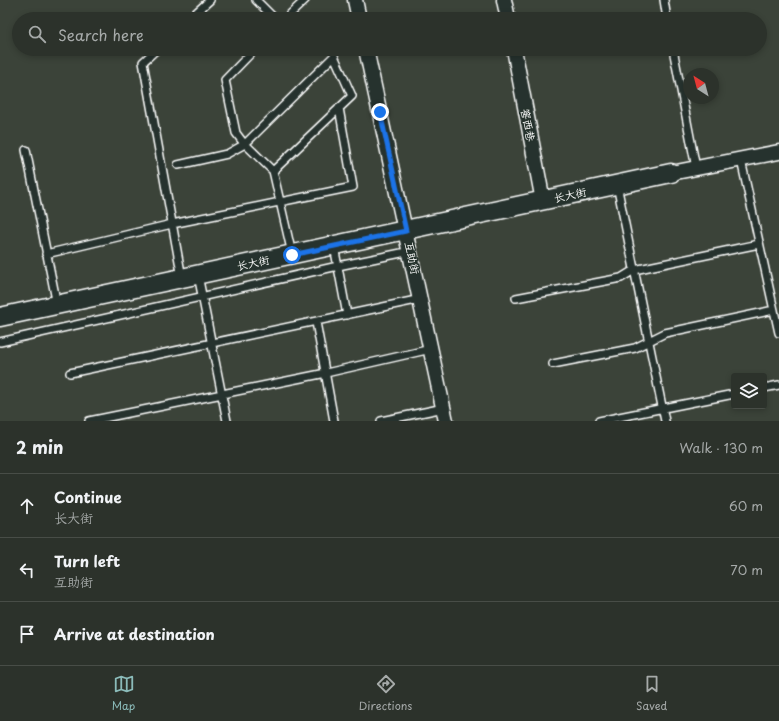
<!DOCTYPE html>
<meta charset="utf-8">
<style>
:root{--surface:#2c322b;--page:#383e37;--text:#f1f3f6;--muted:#a6aaa9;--line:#484d47;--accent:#8bbbb9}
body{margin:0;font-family:"Playpen Sans","LXGW WenKai TC",sans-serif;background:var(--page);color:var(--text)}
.controls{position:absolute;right:12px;bottom:12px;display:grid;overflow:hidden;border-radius:4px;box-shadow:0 2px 6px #0003}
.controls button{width:36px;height:36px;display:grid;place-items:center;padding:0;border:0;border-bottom:1px solid var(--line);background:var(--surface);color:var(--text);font:20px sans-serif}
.compass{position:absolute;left:683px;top:68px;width:36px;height:36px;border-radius:50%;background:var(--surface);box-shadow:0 2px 6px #0003;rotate:324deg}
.stop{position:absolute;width:12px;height:12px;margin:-9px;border:3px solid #1a73e8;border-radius:50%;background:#fff}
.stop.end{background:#1a73e8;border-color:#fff;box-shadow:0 1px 4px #0008}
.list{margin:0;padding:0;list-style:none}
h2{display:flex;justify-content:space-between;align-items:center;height:52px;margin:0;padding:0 16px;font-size:17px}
h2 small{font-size:13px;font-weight:400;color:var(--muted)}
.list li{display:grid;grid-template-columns:26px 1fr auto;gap:12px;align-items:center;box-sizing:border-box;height:64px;padding:0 16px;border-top:1px solid var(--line)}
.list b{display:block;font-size:15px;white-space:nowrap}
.list p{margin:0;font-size:13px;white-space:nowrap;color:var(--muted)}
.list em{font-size:13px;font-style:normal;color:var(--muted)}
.icon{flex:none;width:22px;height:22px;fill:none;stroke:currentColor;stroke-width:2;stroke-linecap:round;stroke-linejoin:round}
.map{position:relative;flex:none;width:779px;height:421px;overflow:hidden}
.search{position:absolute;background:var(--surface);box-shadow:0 2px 6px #0003;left:12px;right:12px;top:12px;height:44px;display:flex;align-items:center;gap:10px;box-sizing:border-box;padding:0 14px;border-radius:22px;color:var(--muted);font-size:15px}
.sheet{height:244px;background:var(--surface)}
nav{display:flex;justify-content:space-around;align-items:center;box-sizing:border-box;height:56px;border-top:1px solid var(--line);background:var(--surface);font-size:11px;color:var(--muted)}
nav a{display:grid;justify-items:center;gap:2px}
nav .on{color:var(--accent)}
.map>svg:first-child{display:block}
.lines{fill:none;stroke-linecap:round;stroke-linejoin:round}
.service-casing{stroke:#fff;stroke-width:10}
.minor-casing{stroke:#fff;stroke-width:17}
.tertiary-casing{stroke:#fff;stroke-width:21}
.service{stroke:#26332d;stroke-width:7}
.minor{stroke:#26332d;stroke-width:14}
.tertiary{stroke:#26332d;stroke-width:18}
.route{stroke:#1a73e8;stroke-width:5}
.labels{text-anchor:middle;stroke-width:3;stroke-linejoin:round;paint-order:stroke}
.street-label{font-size:11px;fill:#fff;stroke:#26332d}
</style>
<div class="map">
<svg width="779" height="421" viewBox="0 0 779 421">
<rect width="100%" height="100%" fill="#3b4339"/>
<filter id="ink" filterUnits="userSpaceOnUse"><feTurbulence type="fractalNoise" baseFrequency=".025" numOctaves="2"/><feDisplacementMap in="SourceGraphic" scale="8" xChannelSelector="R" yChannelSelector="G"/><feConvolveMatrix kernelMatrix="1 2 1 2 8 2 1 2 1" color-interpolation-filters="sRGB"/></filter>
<g filter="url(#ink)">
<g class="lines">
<defs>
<path id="service" d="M256 0 275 19
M664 0 667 19
M189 19 210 0
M285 19 305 0
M157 49 143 62 182 278
M255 49 225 80 236 133 242 141 273 171 292 254
M673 49 696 168
M26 150 57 305
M741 160 779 333
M178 165 227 154 245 144 334 56 352 96 273 171
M617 185 665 421
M334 246 347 315
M46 254 172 224 353 187 339 108
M198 275 227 421
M516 298 621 278 634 270 759 244
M316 322 334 421
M0 342 338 266 411 251
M553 364 635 348 665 333 774 310
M70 373 421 299
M764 388 779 385
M89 421 326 373 431 349
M381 421 444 408
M599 421 734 394"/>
<path id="minor" d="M355 0 359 19
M504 0 508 19
M366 49 446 421
M514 49 543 201
M671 173 779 152"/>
<path id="tertiary" d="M0 317 671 173"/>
</defs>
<use href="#service" class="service-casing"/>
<use href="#minor" class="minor-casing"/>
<use href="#tertiary" class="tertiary-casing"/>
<use href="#service" class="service"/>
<use href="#minor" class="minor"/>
<use href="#tertiary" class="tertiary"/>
</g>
</g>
<g class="lines" filter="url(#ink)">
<path class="route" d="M292 255 406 231 380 112"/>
</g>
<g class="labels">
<g class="street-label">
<text transform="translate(528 125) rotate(79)" y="4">窖西巷</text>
<text transform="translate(570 195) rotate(-12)" y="4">长大街</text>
<text transform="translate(412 258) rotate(78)" y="4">互助街</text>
<text transform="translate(253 263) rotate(-12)" y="4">长大街</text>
</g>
</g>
</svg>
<div class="controls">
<button><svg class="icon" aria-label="layers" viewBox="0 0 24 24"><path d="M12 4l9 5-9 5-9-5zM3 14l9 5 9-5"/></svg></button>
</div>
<svg class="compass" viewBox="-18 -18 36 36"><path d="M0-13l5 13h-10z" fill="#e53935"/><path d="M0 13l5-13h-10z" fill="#a6aaa9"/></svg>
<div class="stop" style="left:292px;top:255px"></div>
<div class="stop end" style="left:380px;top:112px"></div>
<div class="search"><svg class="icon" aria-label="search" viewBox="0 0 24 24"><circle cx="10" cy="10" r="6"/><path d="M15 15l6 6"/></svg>Search here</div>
</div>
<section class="sheet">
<h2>2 min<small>Walk · 130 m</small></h2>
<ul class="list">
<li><svg class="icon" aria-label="ahead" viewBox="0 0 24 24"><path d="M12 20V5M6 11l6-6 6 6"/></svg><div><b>Continue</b><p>长大街</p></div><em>60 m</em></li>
<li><svg class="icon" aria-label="left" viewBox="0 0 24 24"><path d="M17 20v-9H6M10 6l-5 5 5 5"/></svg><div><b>Turn left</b><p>互助街</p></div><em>70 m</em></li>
<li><svg class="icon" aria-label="arrive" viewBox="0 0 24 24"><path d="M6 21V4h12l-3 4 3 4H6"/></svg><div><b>Arrive at destination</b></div></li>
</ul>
</section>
<nav>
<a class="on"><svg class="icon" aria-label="map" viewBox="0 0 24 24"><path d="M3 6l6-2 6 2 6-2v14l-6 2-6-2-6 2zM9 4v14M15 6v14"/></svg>Map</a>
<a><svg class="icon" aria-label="directions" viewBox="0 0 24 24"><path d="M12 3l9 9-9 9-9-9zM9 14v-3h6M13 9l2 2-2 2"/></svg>Directions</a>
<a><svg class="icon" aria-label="saved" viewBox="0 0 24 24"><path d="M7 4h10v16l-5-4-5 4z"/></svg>Saved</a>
</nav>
